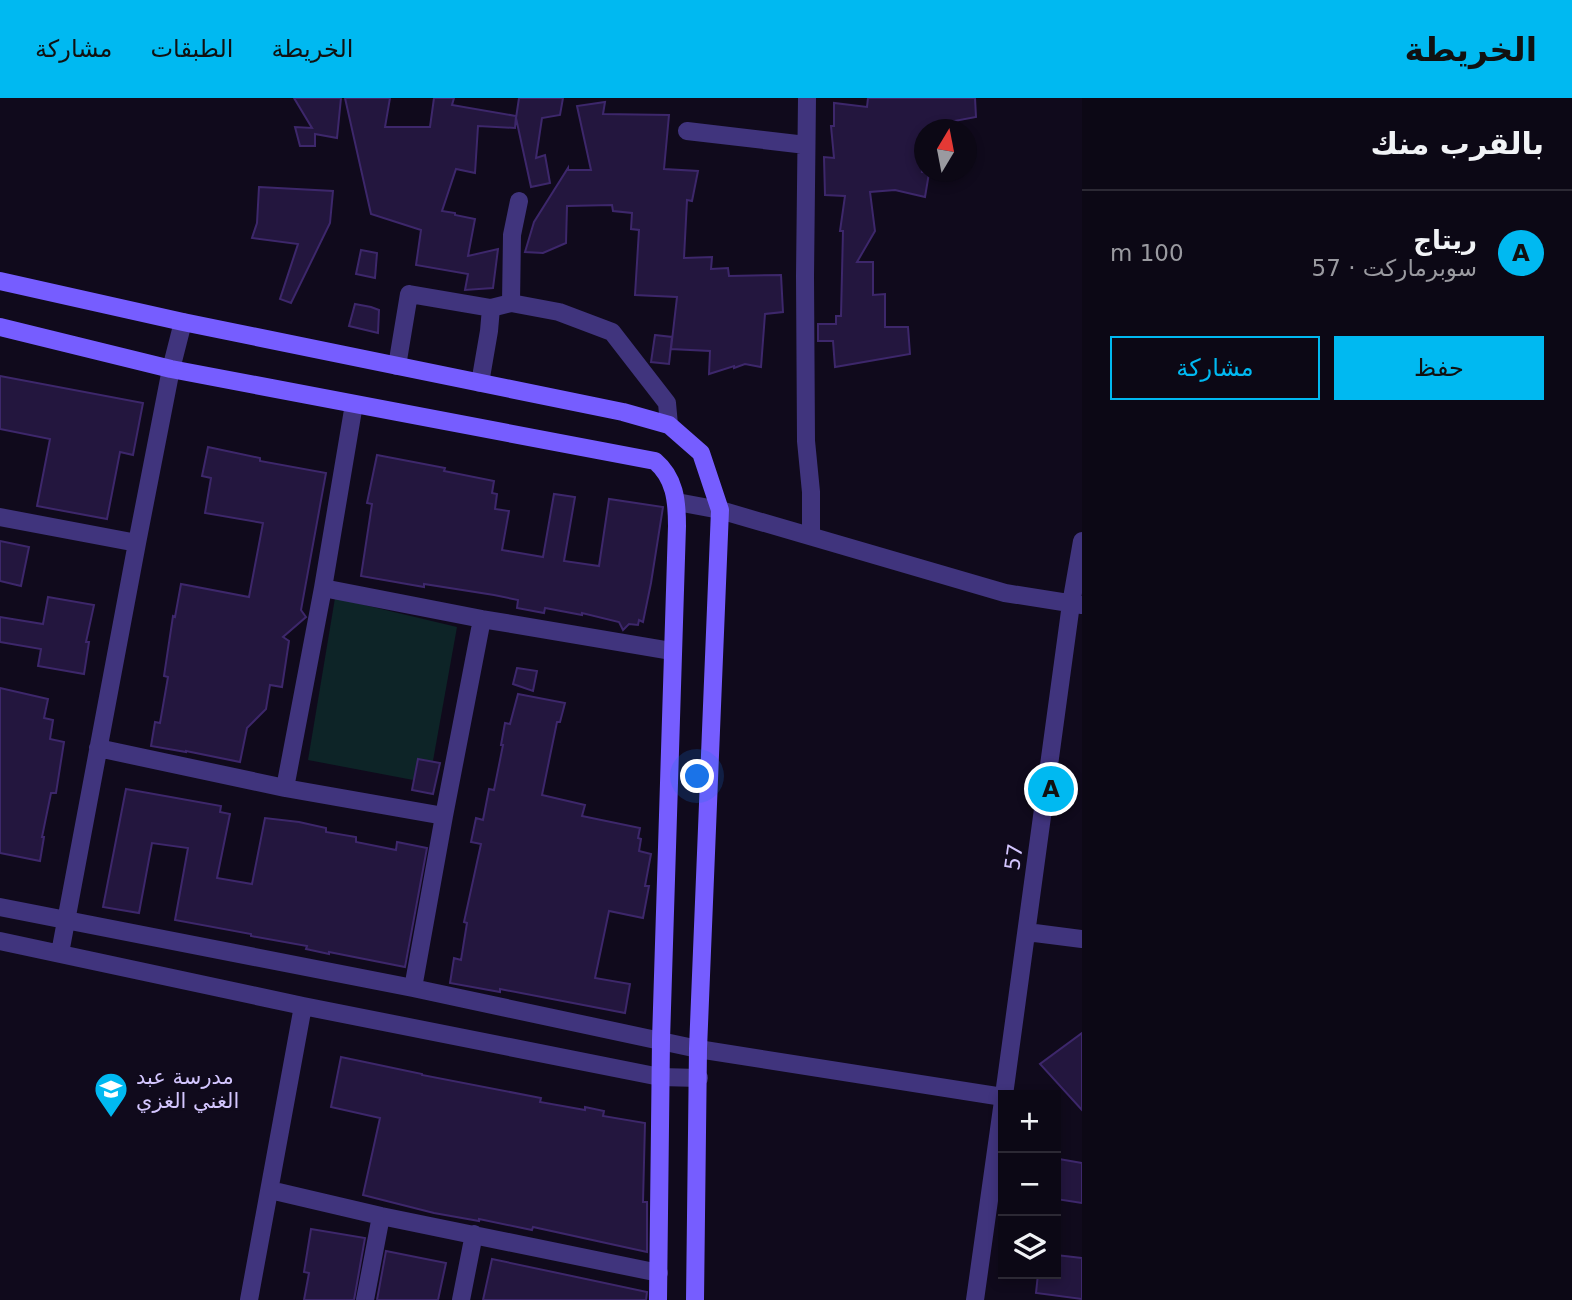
<!DOCTYPE html>
<html lang="ar">
<meta charset="utf-8">
<style>
:root{--surface:#0c0815;--page:#15111e;--text:#f1f3f6;--muted:#9a9aa0;--line:#2c2934;--accent:#00b9f1}
body{margin:0;font-family:"DejaVu Sans","Noto Sans Arabic",sans-serif;background:var(--page);color:var(--text);direction:rtl}
.controls{position:absolute;right:21px;bottom:21px;display:grid;overflow:hidden;border-radius:0px;box-shadow:0 4px 10px #0003}
.controls button{width:63px;height:63px;display:grid;place-items:center;padding:0;border:0;border-bottom:2px solid var(--line);background:var(--surface);color:var(--text);font:35px sans-serif}
.compass{position:absolute;left:914px;top:21px;width:63px;height:63px;border-radius:50%;background:var(--surface);box-shadow:0 4px 10px #0003;rotate:10deg}
.you{position:absolute;left:698px;top:679px;width:24px;height:24px;margin:-18px;border:5px solid #fff;border-radius:50%;background:#1a73e8;box-shadow:0 0 0 10px #1a73e833}
.badge{display:grid;place-items:center;width:46px;height:46px;border-radius:50%;background:var(--accent);color:#111;font-size:23px;font-weight:700}
.pin{position:absolute;translate:-50% -50%;border:4px solid #fff;box-shadow:0 2px 7px #0006}
.list{margin:0;padding:0;list-style:none}
h2{display:flex;justify-content:space-between;align-items:center;height:91px;margin:0;padding:0 28px;font-size:30px}
h2 small{font-size:23px;font-weight:400;color:var(--muted)}
.list li{display:grid;grid-template-columns:46px 1fr auto;gap:21px;align-items:center;box-sizing:border-box;height:126px;padding:0 28px;border-top:2px solid var(--line)}
.list b{display:block;font-size:26px;white-space:nowrap}
.list p{margin:0;font-size:23px;white-space:nowrap;color:var(--muted)}
.list em{font-size:23px;font-style:normal;color:var(--muted)}
.actions{display:flex;gap:14px;padding:21px 28px}
.actions a{flex:1;padding:16px 0;border:2px solid var(--accent);border-radius:0px;text-align:center;font-size:24px;color:var(--accent)}
.actions .main{background:var(--accent);color:#111}
.icon{flex:none;width:38px;height:38px;fill:none;stroke:currentColor;stroke-width:2;stroke-linecap:round;stroke-linejoin:round}
.map{position:relative;flex:none;width:1082px;height:1202px;overflow:hidden;direction:ltr}
header{display:flex;align-items:center;gap:42px;box-sizing:border-box;height:98px;padding:0 35px;background:var(--accent);color:#111}
header strong{font-size:33px}
nav{display:flex;gap:38px;margin-inline-start:auto;font-size:24px}
main{display:flex}
aside{flex:1;background:var(--surface)}
.map>svg:first-child{display:block}
.green{fill:#0d2427}
.building{fill:#23163e;stroke:#3d276b;stroke-width:2}
.lines{fill:none;stroke-linecap:round;stroke-linejoin:round}
.minor{stroke:#40347d;stroke-width:18}
.secondary{stroke:#765dff;stroke-width:18}
.labels{text-anchor:middle;stroke-width:5;stroke-linejoin:round;paint-order:stroke}
.street-label{font-size:21px;fill:#d4c6ff;stroke:#100a1c}
.poi-label{font-size:21px;fill:#d4c6ff;stroke:#100a1c;text-anchor:start}
</style>
<header>
<strong>الخريطة</strong>
<nav><a>الخريطة</a><a>الطبقات</a><a>مشاركة</a></nav>
</header>
<main>
<aside>
<h2>بالقرب منك<small></small></h2>
<ul class="list">
<li><span class="badge">A</span><div><b>ريتاج</b><p>سوبرماركت · 57</p></div><em>100 m</em></li>
</ul>
<div class="actions"><a class="main">حفظ</a><a>مشاركة</a></div>
</aside>
<div class="map">
<svg width="1082" height="1202" viewBox="0 0 1082 1202">
<rect width="100%" height="100%" fill="#100a1c"/>
<path class="green" d="M335 500 457 529 429 685 308 662Z"/>
<path class="building" d="M294 0H341L337 40 315 36V48H300L295 29 312 30Z
M345 0H390L385 29H430L434 0H454L452 7 516 18 515 30 478 28 475 75 456 71 442 113 455 115V117L475 121 468 158 498 151 493 190 465 192 468 176 416 167 421 132 371 116Z
M519 0H563L560 17 542 20 536 60 545 57 550 85 531 89 516 20Z
M868 0H975L976 19 938 26 939 32H925V58L922 74 929 75 925 99 895 92 870 94 875 133 857 164H873V197L885 196V229H908L910 256 835 269 833 243H818V226H836V218H841L843 133H840L845 98 825 97 824 59 834 60 831 28H834V5L867 9Z
M605 4 603 16 669 17 664 71 698 73 692 103 687 102 684 160 712 159 711 171 728 170 729 178 781 177 783 214 765 216 761 269 745 266 734 270V268L709 276 710 253 671 251 677 199 635 197 639 132 631 131 632 115 613 113 612 107 567 108 566 145 543 155 525 154 534 124 568 70V72H591L577 8Z
M259 89 333 93 330 125 291 205 280 201 298 146 252 140 257 125Z
M361 152 377 155 375 180 356 176Z
M355 206 371 209 379 212 378 235 349 228Z
M655 237 672 239 669 266 651 264Z
M0 278 143 305 133 357 120 354 107 421 37 408 50 341 0 331Z
M208 349 260 360V363L326 375 301 512 306 519 283 539 289 543 282 589 270 587 266 611 247 630 240 664 186 653V654L151 648 155 624 160 625 168 579 164 578 173 518 175 519 181 486 249 499 263 425 205 415 211 380 202 378Z
M377 357 445 370 444 373 494 383 492 395 497 396 495 411 509 413 502 452 543 459 554 396 575 399 564 463 599 468 609 401 663 409 651 485 643 524 639 522 638 527 629 526 623 532 619 524 582 515V517L545 510 544 515 517 510 518 502 494 497 424 486V489L361 478 372 406 367 405Z
M0 443 29 449 21 488 0 483Z
M48 499 94 507 86 544H89L84 576 38 568 41 551 0 544V519L43 526Z
M517 570 537 573 533 593 513 586Z
M0 590 48 601 44 620 53 622 50 641 64 644 56 695H51L42 739H44L40 763 0 755Z
M518 596 565 605 560 624H557L542 697 585 707 582 718 640 730 638 740 641 741 639 753 651 756 645 788H649L643 820 609 813 595 880 630 886 625 915 500 891V894L450 885 454 860 461 862 467 825 464 824 481 746 471 744 476 720 483 722 489 691 494 692 503 647H501L505 625 510 626Z
M418 661 440 665 433 696 412 692Z
M126 691 221 708 220 714 230 716 217 780 252 786 265 720 299 724 326 730V734L356 739V744L396 752 397 744 427 750 405 869 329 854V856L306 851 307 848 251 838V836L175 822 188 750 152 745 139 815 103 809Z
M1082 935V1012L1040 966Z
M341 959 422 976V977L541 1000 540 1004 585 1012V1009L604 1013 603 1018 645 1025 643 1104H647V1154L533 1129 532 1132 479 1121V1123L434 1115 363 1097 380 1020 331 1009Z
M1059 1061 1082 1065V1105L1056 1101V1083Z
M311 1131 365 1140 354 1202H304L309 1175 304 1174Z
M386 1153 446 1165 438 1202H377Z
M1056 1157 1082 1160V1201L1036 1195 1038 1176H1056Z
M492 1161 647 1194 646 1202H483Z"/>
<g class="lines">
<path class="minor" d="M807 0 805 178 806 343 811 394V438
M687 33 806 47
M519 103 512 137 511 205 559 214 612 234 667 305 669 327
M397 268 409 196 491 210 511 205
M480 285 489 233 491 210
M677 404 720 412 1005 495 1082 507
M0 419 137 445
M323 490 482 521 672 553
M98 650 285 690 444 718
M285 690 323 490 354 306
M0 809 413 890 698 951 1003 999
M1027 834 1082 841
M0 843 303 908 660 979 699 980
M60 855 137 445 171 271 183 224
M413 890 444 718 482 521
M1004 997 1071 506 1082 443
M270 1092 381 1118 659 1175
M249 1202 303 908
M365 1202 381 1118
M461 1202 474 1136
M975 1202 1003 1003"/>
<path class="secondary" d="M0 183 183 224 623 314 669 327 701 355 720 412 698 951 695 1202
M0 229 171 271 655 363C675 380 677 403 677 428L661 942 658 1202"/>
</g>
<defs>
<symbol id="school-pin" viewBox="-11 -11 22 30"><path d="M0 17L-7.5 6A9.5 9.5 0 1 1 7.5 6Z" fill="#00b9f1" stroke="#100a1c"/><path d="M0-5L7-2L0 1L-7-2ZM-4 1L0 2.5L4 1V4Q0 6-4 4Z" fill="#fff"/></symbol>
</defs>
<g fill-rule="evenodd">
<use href="#school-pin" x="92" y="972" width="38" height="52"/>
</g>
<g class="labels">
<g class="street-label">
<text transform="translate(1014 759) rotate(-82)" y="7">57</text>
</g>
<g class="poi-label">
<text x="136" y="986">مدرسة عبد<tspan x="136" dy="24">الغني الغزي</tspan></text>
</g>
</g>
</svg>
<div class="controls">
<button>+</button>
<button>−</button>
<button><svg class="icon" aria-label="layers" viewBox="0 0 24 24"><path d="M12 4l9 5-9 5-9-5zM3 14l9 5 9-5"/></svg></button>
</div>
<svg class="compass" viewBox="-18 -18 36 36"><path d="M0-13l5 13h-10z" fill="#e53935"/><path d="M0 13l5-13h-10z" fill="#9a9aa0"/></svg>
<div class="you"></div>
<div class="pin badge" style="left:1051px;top:691px">A</div>
</div>
</main>
